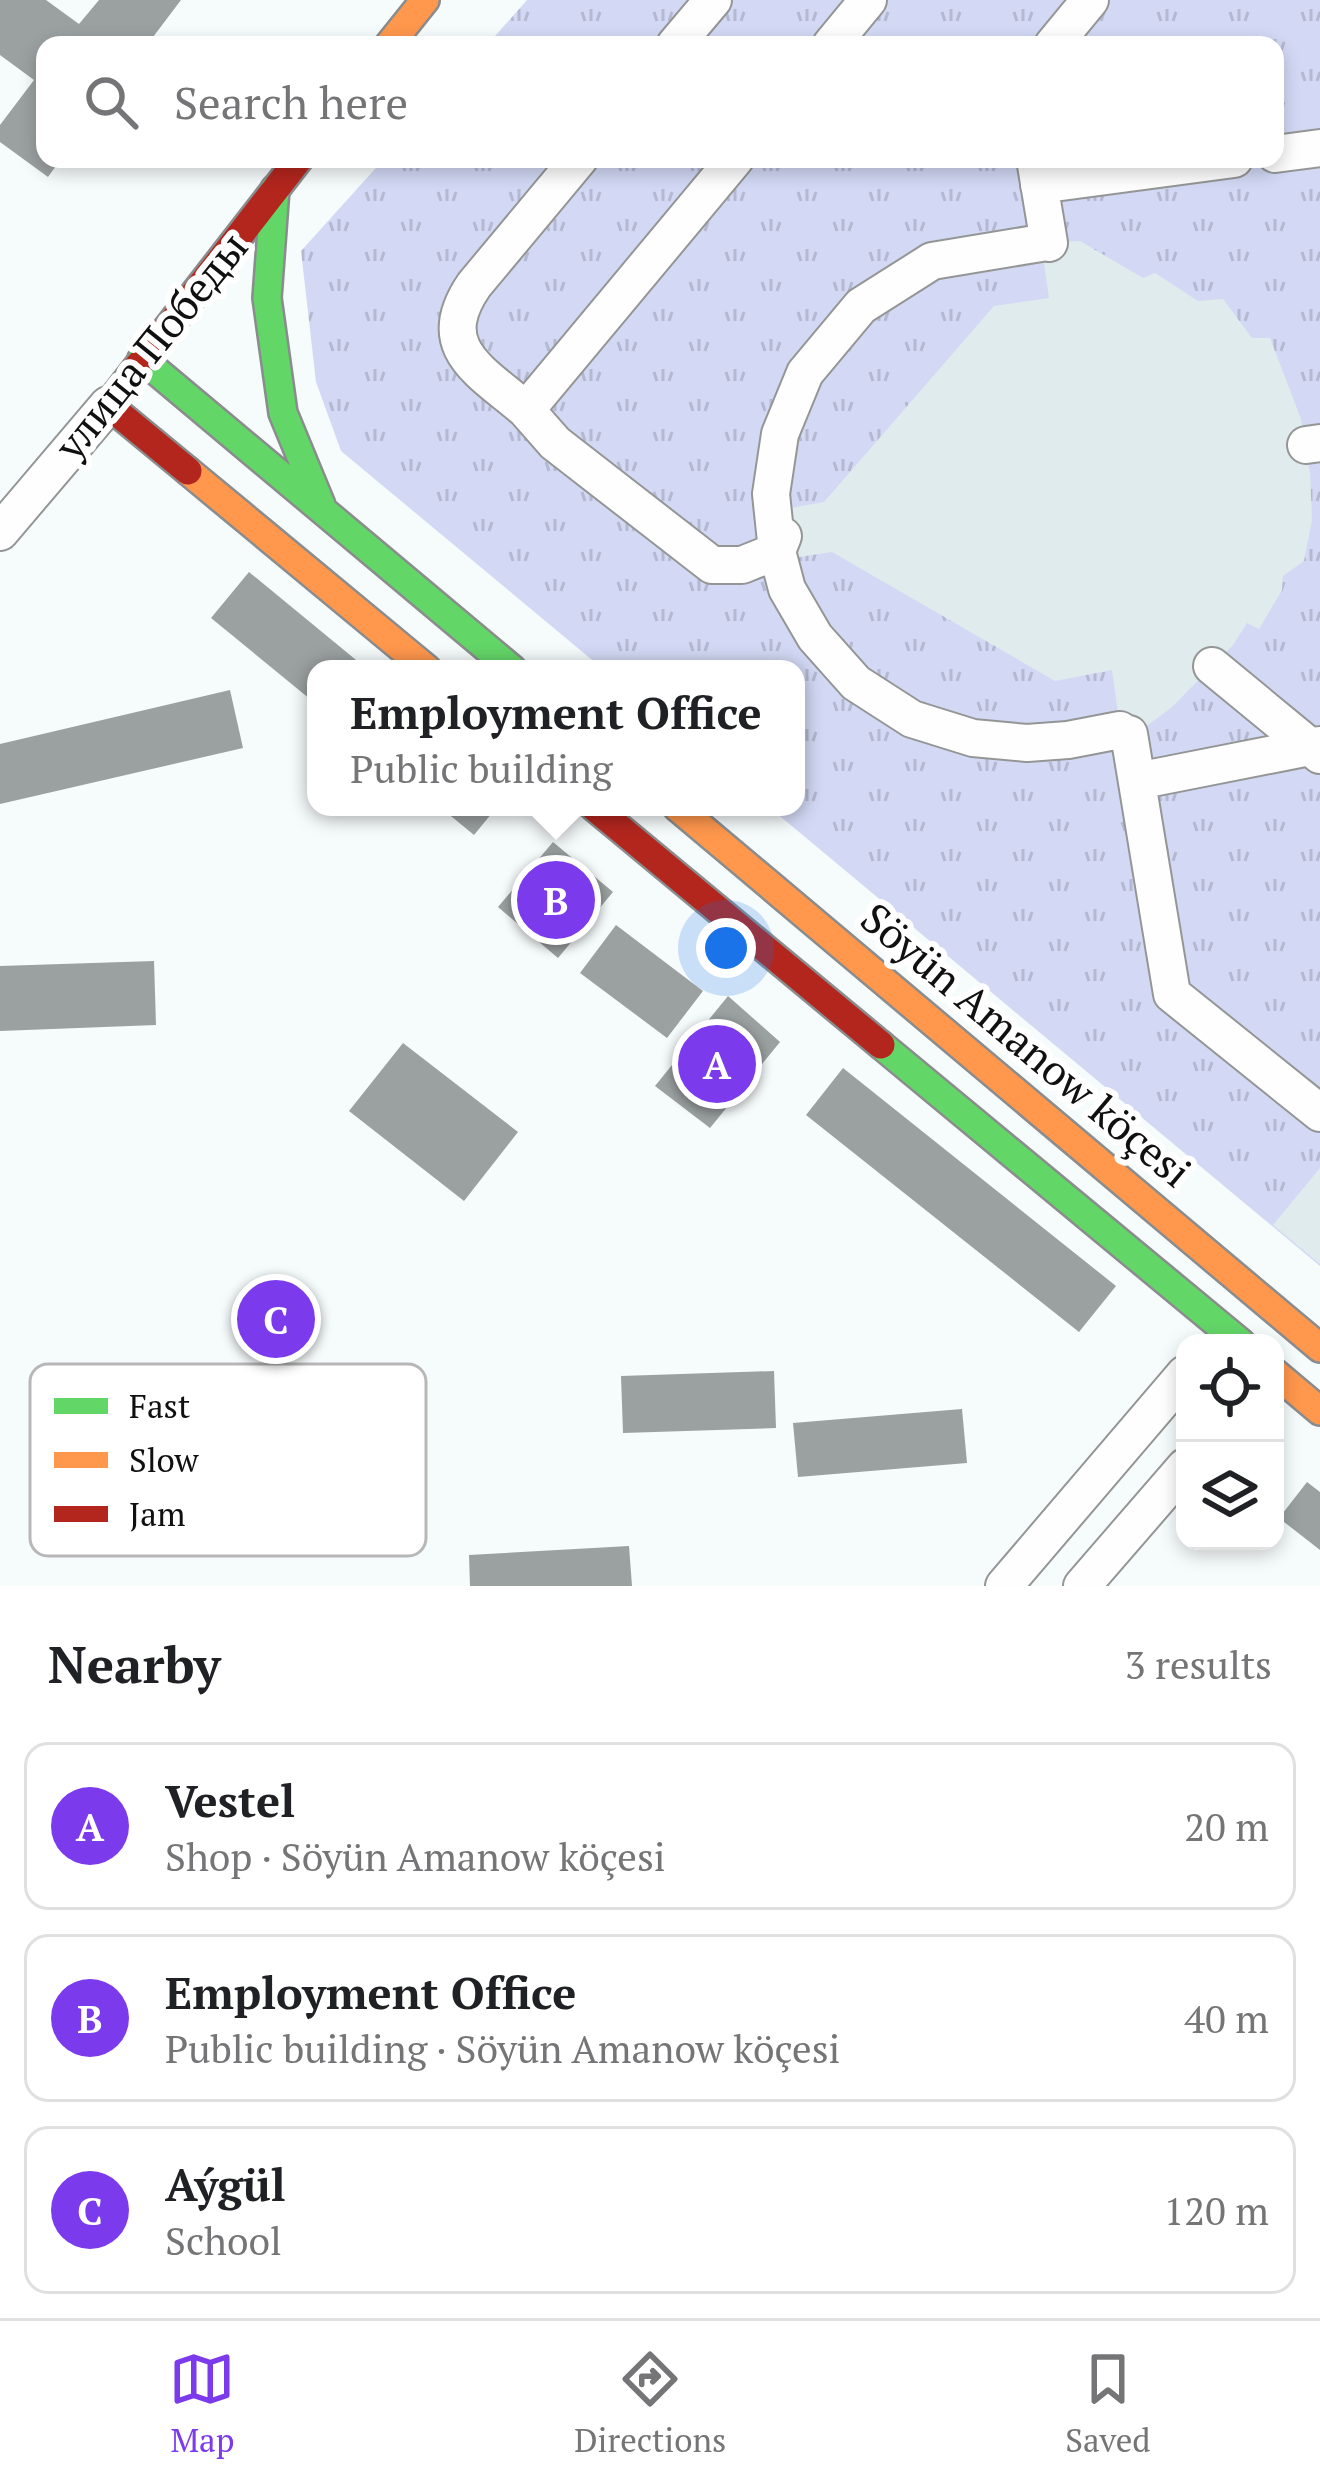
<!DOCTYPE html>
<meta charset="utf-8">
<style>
:root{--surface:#fff;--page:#f6f6f6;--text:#202124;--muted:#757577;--line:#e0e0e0;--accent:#7c3aed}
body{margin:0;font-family:"PT Serif",serif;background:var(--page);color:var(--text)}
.controls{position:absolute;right:36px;bottom:36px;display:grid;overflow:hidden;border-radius:24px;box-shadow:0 6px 18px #0003}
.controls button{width:108px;height:108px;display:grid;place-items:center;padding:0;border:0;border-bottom:3px solid var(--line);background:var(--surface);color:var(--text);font:60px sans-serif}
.you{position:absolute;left:726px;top:948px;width:42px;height:42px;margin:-30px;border:9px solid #fff;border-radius:50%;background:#1a73e8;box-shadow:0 0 0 18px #1a73e833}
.badge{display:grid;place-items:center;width:78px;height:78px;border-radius:50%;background:var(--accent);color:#fff;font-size:39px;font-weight:700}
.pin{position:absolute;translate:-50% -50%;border:6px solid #fff;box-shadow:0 3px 12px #0006}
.popup{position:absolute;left:307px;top:660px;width:498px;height:156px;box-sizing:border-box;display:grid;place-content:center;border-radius:24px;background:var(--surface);filter:drop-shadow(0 3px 9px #0005);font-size:39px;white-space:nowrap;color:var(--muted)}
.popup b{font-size:45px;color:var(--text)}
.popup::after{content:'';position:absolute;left:50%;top:100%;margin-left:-24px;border:24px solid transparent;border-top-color:var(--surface)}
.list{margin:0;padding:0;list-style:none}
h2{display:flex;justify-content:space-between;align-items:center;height:156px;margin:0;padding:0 48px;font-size:51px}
h2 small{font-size:39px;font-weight:400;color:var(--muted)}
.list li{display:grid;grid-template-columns:78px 1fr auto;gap:36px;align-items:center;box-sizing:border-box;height:168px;margin:0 24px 24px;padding:0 24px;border:3px solid var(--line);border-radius:24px}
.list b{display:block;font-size:45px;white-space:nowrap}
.list p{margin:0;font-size:39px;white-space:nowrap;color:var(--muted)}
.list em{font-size:39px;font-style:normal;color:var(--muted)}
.icon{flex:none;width:66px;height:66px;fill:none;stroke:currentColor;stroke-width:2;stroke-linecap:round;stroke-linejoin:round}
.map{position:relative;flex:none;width:1320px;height:1586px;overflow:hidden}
.search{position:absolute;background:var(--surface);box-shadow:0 6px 18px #0003;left:36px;right:36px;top:36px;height:132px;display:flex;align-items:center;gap:30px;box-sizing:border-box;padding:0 42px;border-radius:24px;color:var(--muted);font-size:45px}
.sheet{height:732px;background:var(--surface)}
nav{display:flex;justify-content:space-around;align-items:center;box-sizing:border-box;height:168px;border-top:3px solid var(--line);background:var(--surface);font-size:33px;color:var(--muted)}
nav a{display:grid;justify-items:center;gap:6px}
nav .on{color:var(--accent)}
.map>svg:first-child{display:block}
.park{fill:url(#park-tufts)}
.plaza{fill:#e0ebed}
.building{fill:#9ba0a0}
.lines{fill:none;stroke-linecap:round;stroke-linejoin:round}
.street-casing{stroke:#949696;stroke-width:40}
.fast-casing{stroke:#8a8c8d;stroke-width:32}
.slow-casing{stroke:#8a8c8d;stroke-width:32}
.jam-casing{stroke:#8a8c8d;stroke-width:32}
.street{stroke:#fefeff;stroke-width:36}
.fast{stroke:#63d668;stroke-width:27}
.slow{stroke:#ff974d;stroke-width:27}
.jam{stroke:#b3261e;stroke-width:27}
.labels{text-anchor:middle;stroke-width:12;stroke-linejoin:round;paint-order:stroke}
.street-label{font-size:42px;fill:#101010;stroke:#fff}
.key{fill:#fff;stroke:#b7b7b7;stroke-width:3}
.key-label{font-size:33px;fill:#101010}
</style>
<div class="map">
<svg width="1320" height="1586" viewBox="0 0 1320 1586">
<defs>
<pattern id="park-tufts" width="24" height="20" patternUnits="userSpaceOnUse" patternTransform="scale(3)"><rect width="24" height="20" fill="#d3d9f5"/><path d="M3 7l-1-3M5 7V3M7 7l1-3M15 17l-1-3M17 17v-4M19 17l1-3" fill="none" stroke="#b4b9d1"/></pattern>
</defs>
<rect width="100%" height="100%" fill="#f6fbfc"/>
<path class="park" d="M527 0H1320V1266L769 807H796V669H603L341 451 316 382 301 251 384 159H1275V45H487Z"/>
<path class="plaza" d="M1080 241 1143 278 1155 273 1198 301 1223 299 1252 338H1270L1301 419 1310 473 1312 520 1304 561 1283 576 1282 590 1259 629 1247 623 1233 645 1172 707 1140 731 1121 735 1112 670 1055 681 832 552 786 559 780 510 824 502 994 306 1049 298 1041 243Z
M1320 1168V1264L1273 1225Z"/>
<path class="building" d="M0 0H46L79 24 99 0H181L147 45H45V159H61L48 177 0 142V125L34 80 0 55Z
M249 572 367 669H316V704L211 618Z
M230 690 243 748 0 804V744Z
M440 807H497L474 835Z
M553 842 613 892 558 958 498 907Z
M616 925 703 991 667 1038 580 973Z
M154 961 156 1025 0 1031V966Z
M728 996 780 1042 710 1128 655 1086Z
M403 1043 518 1132 464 1201 349 1111Z
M843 1068 1116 1286 1079 1332 806 1115Z
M774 1371 776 1428 623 1433 621 1376Z
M962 1409 967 1463 798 1477 793 1423Z
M1307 1482 1320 1492V1550L1279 1518Z
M629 1546 632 1586H470L469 1555Z"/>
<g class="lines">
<defs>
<path id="street" d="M675 45 713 0
M831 45 868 0
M1053 45 1090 0
M1275 154 1320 148
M579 159 474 285C431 348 481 371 526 410L735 159
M1035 159 1049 243
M1039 185 1234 159
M1041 243 932 261 861 306 805 373 780 434 771 494 777 551 787 589 815 637 856 683 912 719 973 738 1027 743 1068 740 1120 730
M526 410 555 443 712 565H742L777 551 783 536
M1306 445 1320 443
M0 532 108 405
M1212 666 1320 755
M1129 734 1172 994 1320 1113
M1137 781 1320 745
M1004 1586 1185 1374
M1082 1586 1185 1467"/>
<path id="fast" d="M275 189 267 298 283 413 321 505
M142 359 512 669
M881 1045 1241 1343"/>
<path id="slow" d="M389 45 425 0
M188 471 427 669
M677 807 1320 1348
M1275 1373 1320 1411"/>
<path id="jam" d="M188 471 108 405 299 159
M594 807 881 1045"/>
</defs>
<use href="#street" class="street-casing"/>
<use href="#fast" class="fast-casing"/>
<use href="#slow" class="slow-casing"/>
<use href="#jam" class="jam-casing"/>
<use href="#street" class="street"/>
<use href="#fast" class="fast"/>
<use href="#slow" class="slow"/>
<use href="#jam" class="jam"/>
</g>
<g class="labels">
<g class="street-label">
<text transform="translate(151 346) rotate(-51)" y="15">улица Победы</text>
<text transform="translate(1026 1045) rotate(40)" y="15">Söyün Amanow köçesi</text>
</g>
</g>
<rect x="30" y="1364" width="396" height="192" rx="18" class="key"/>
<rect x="54" y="1398" width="54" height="16" fill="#63d668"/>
<rect x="54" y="1452" width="54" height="16" fill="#ff974d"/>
<rect x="54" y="1506" width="54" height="16" fill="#b3261e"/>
<g class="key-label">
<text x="129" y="1418">Fast</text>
<text x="129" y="1472">Slow</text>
<text x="129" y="1526">Jam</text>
</g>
</svg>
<div class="controls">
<button><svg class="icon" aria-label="locate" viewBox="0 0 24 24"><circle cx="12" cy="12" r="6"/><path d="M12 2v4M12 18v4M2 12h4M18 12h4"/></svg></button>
<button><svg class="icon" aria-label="layers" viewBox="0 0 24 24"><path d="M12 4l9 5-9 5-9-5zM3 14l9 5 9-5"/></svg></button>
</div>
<div class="you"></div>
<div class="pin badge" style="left:717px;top:1064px">A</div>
<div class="pin badge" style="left:556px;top:900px">B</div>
<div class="popup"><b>Employment Office</b>Public building</div>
<div class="pin badge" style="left:276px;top:1319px">C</div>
<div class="search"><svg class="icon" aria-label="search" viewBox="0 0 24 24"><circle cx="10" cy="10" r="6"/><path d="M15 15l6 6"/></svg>Search here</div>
</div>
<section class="sheet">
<h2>Nearby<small>3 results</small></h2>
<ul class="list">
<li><span class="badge">A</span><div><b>Vestel</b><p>Shop · Söyün Amanow köçesi</p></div><em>20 m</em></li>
<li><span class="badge">B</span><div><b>Employment Office</b><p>Public building · Söyün Amanow köçesi</p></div><em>40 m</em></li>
<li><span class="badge">C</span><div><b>Aýgül</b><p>School</p></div><em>120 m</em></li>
</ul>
</section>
<nav>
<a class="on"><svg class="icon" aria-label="map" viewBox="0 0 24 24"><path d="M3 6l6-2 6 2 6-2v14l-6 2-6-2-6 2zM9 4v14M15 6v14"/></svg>Map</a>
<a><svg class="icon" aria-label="directions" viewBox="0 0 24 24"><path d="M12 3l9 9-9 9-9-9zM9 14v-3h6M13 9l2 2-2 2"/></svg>Directions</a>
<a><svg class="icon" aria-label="saved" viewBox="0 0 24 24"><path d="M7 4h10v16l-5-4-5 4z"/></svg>Saved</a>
</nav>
